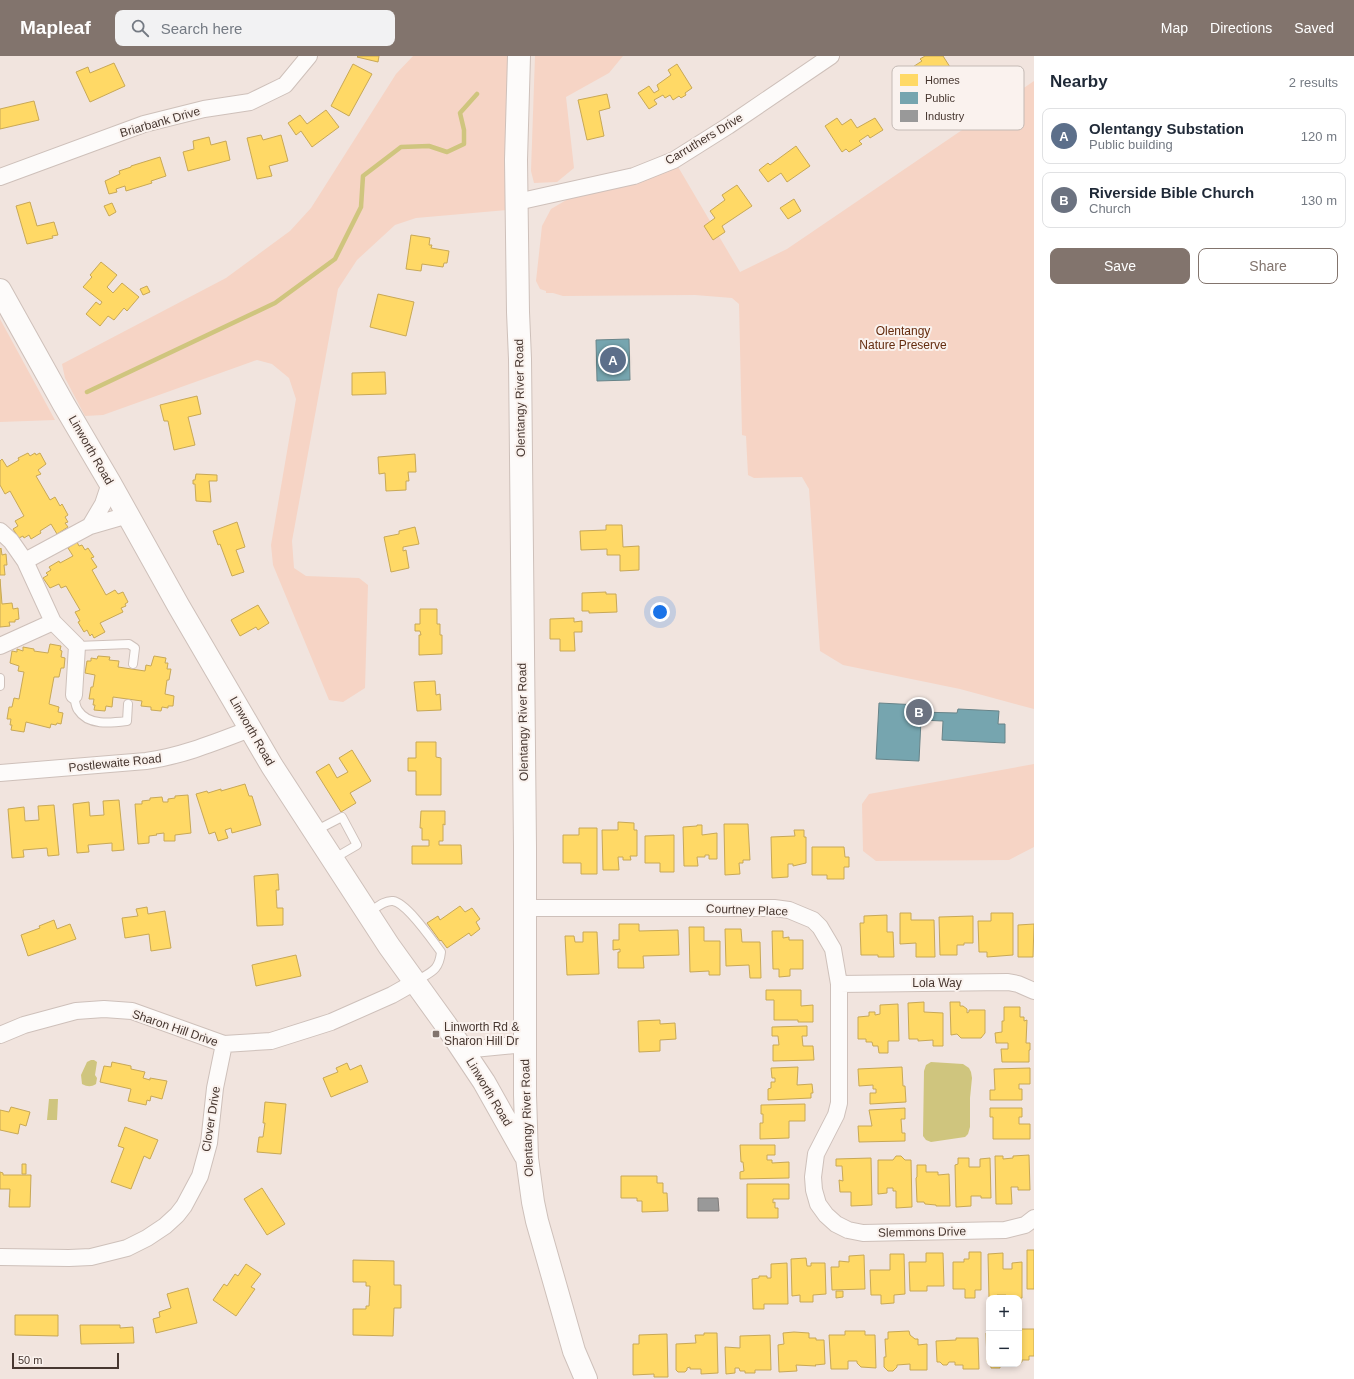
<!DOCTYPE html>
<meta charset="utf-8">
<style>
:root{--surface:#fff;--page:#f2f2f3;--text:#1f2937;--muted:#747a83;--line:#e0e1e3;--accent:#82746d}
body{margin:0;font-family:Arial,sans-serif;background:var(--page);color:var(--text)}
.controls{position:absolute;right:12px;bottom:12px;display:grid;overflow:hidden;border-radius:8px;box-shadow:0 2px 6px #0003}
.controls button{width:36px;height:36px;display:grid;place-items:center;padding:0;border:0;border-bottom:1px solid var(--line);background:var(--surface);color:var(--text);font:20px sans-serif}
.scale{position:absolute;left:12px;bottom:10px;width:107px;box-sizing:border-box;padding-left:4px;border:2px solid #473730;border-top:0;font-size:11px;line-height:14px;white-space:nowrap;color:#473730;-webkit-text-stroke:3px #faf2ee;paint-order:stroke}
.you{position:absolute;left:660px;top:556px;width:14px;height:14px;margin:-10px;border:3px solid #fff;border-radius:50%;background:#1a73e8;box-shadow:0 0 0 6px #1a73e833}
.badge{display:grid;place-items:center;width:26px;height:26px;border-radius:50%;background:var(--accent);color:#fff;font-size:13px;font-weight:700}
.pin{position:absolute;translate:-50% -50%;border:2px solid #fff;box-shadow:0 1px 4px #0006}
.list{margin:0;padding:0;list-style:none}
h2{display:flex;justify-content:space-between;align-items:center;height:52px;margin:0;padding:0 16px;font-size:17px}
h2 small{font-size:13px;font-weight:400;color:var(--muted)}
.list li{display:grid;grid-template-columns:26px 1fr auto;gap:12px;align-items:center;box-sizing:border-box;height:56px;margin:0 8px 8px;padding:0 8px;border:1px solid var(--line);border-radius:8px}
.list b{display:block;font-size:15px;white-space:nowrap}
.list p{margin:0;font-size:13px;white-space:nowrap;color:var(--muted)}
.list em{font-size:13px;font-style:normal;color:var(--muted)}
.actions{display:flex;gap:8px;padding:12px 16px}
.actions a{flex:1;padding:9px 0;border:1px solid var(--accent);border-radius:8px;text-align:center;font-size:14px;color:var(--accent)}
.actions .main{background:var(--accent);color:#fff}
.icon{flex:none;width:22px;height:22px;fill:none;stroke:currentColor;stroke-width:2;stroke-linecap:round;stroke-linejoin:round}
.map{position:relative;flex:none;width:1034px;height:1323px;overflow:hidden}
header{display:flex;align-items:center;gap:24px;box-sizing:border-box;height:56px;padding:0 20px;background:var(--accent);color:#fff}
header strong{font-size:19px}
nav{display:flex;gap:22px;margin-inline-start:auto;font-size:14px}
.search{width:280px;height:36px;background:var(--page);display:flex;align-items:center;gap:10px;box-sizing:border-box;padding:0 14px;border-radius:8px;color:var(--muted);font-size:15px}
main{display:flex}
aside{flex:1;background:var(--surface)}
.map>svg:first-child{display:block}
.green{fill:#f6d4c5}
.water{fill:#cfc57e}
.homes{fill:#ffd966;stroke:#c8a856}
.public{fill:#76a5af;stroke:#688489}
.industry{fill:#999;stroke:#807c7a}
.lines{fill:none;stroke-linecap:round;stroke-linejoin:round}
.stream{stroke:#cfc57e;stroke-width:4.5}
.service-casing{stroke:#cec0ba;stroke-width:10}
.minor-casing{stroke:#cec0ba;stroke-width:18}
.secondary-casing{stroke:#cec0ba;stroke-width:24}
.service{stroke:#fdfbfa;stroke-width:8}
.minor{stroke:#fdfbfa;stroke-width:16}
.secondary{stroke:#fdfbfa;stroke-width:22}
.poi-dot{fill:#82746d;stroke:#faf2ee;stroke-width:1.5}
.labels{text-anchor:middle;stroke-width:4;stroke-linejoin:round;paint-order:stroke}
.street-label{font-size:12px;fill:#473730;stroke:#faf2ee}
.park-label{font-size:12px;fill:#642c0f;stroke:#faf2ee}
.poi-label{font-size:12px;fill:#473730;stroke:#faf2ee;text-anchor:start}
.key{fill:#faf2ee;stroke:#c4bab5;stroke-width:1}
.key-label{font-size:11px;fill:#473730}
</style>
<header>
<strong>Mapleaf</strong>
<div class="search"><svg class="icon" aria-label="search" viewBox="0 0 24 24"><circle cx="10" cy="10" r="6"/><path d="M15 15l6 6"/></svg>Search here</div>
<nav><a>Map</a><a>Directions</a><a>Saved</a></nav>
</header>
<main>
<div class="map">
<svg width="1034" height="1323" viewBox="0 0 1034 1323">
<rect width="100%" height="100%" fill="#f1e4de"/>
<path class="green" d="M413 0H511L507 154 416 162 395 169 357 204 338 233 292 485 294 512 306 520 359 522 368 529 365 632 343 646 329 644 273 509 271 489 296 343 289 322 272 308 257 304 103 359 85 360 65 322 62 308 226 222 290 175 311 152 396 18Z
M535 0H623L609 17 566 41 574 112 557 126 534 127 531 115Z
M1034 25V653L960 633 843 609 820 595 809 433 802 421 754 422 748 419 746 380 742 379 739 248 732 242 695 239 563 240 553 237H546V235L540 233 536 225 542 170 551 153 585 133 674 104 740 216 787 193Z
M0 263 55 364 0 366Z
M1034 708V791L1009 804 876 805 863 795 862 748 869 738Z"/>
<path class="water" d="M91 1004H94L97 1006 95 1019 97 1022 96 1028C91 1031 88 1031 82 1028L81 1019 87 1006Z
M931 1006 963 1008 969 1012 971 1016 972 1022 970 1042V1071L968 1078 965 1081 931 1086 926 1084 923 1080 924 1015 926 1009Z
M49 1043H58L57 1064H47Z"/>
<path class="homes" d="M358 0H379L378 6 357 1Z
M925 0H943L950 11 923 28 928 36 917 43 902 18 922 5 920 3Z
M114 7 125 30 90 46 76 16 88 11 90 17Z
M353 8 372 18 349 60 331 50Z
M677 8 692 32 685 37 686 39 681 42 679 40 673 44 670 39 665 42 663 39 654 44 657 48 649 53 638 37 649 30 654 37 659 34 657 29 671 19 668 14Z
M607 38 610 52 599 55 604 80 587 84 578 44Z
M34 45 39 64 0 73V53Z
M326 54 339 71 312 91 301 75 296 79 288 67 300 59 307 68Z
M837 62 842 69 851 63 857 72 875 62 883 74 870 82 868 79 859 85 862 88 849 96 846 93 842 96 825 70Z
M261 79 263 84 281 79 288 105 269 110 272 120 257 123 247 82Z
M209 81 211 89 226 85 230 104 188 115 183 96 194 93 193 85Z
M796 90 810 110 787 126 781 117 768 126 759 114 768 107 770 109Z
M160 101 166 120 151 125 152 127 126 135 125 130 116 133 117 136 109 138 105 125 120 118 119 115 131 111V110Z
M737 129 752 150 722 170 725 176 713 184 704 170 715 162 710 155 725 144 722 139Z
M794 143 801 155 788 163 780 152Z
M30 146 37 170 54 166 58 179 52 180 53 182 27 188 16 150Z
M112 147 116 156 109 160 104 150Z
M411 179 430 182 429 189H432L431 192 449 195 447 207H444L443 211 422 208 421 215 406 213Z
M101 206 117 219 107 231 113 237 122 227 139 241 127 255 124 252 114 264 108 260 100 270 86 258 96 246 100 249 102 246 83 231 92 221 90 219Z
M147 230 150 236 143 239 140 233Z
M378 238 414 246 406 280 370 271Z
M385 316 386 338 352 339V317Z
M197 340 201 358 188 361 195 389 174 394 168 365H164L160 349Z
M28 397 30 400 35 397 36 399 40 397 46 408 38 414 41 418 36 420 50 444 55 441 60 450 62 448 68 459 65 461 68 466 65 467 68 471 57 478 51 468 40 475 41 477 31 483 29 479 24 482 23 480 19 482 13 473 18 470 15 465 24 460 10 435 5 438 0 429V405L2 403 7 411 19 404 18 402Z
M415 398 416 416H408L409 425H406V434L386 435 385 417 379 418 378 401Z
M196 418 217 419V425H209L211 446 196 445 195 428H193V424H195Z
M237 466 245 491 236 494 244 516 232 520 220 488 218 489 213 475Z
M606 469H622L623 491 639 490V514L620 515V499H607V493L581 494 580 475 606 474Z
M415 471 419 488 403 491V495L406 494 409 512 391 516 384 481 399 478V475Z
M77 486 79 490 82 489 85 494 88 492 94 501 91 502 97 511 92 514 106 539 115 534 118 538 123 536 128 546 125 548 126 550 121 552 123 556 100 567 105 576 94 582 92 578 90 580 87 574 84 576 78 566 80 565 75 556 80 554 66 530 61 532 59 528 50 532 43 522 48 519 46 517 51 514 49 511 59 505 60 507 73 500 68 492Z
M1 492 2 499 6 498 7 509H4L5 519H0V493Z
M0 523 2 548 12 547 13 553 18 552 19 563 15 564V566H9L10 570 0 571Z
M606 536V538H616L617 556 589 557V555H582V537Z
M258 549 269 567 258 574 256 571 240 580 231 564Z
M420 553H437V568H440V579H442V598L419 599V579H421L420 575H415V568H420Z
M574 562V566L582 565V576H574L575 595H560V583H550V563Z
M50 588 61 590 60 594 62 595 61 601 65 602 64 612H61L59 621H54L49 648 59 651 58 656 63 657 61 668 57 667 56 669 51 668 50 672 26 666 24 676 11 674 12 669H10L11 663H7L9 651H12L14 642 19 643 24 616 18 615 19 610 10 607 12 595 17 596V593L23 595V591L34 593V595L48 597Z
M98 600 110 601 109 604 119 605 118 611 145 615 146 609 151 610 154 600 166 602 165 607H168L167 613H171L169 624H167L165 638 174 640 173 650H168V652L162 651 161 655 151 654V651L141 650 142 645 113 641 112 651 106 650 105 655 94 654 95 649H93L94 643H89L91 631H93L95 619 85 617 87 605H91V602L97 603Z
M435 625 436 639 440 638 441 654 417 655 414 626Z
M416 686H436V701L441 702V739H416V715H408V702H416Z
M352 694 371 725 350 737 356 747 341 756 316 716 329 708 337 722 348 716 339 702Z
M245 728 249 740H252L261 769 232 777 231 772 225 774 228 782 218 785 215 776 209 778 196 738 207 735 208 737 221 733V735Z
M188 739 191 777 175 779V785H164V777L156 778 157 779 149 780V787L138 788 135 748H142V745L150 744V742L162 741 163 746H168V743L175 742V740Z
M119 744 124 794 112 795V787L88 789 89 796 77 797 73 748 89 746 90 760 104 759 103 745Z
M54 749 59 799 48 800 47 792 23 794 24 801 12 802 8 753 24 751 25 765 39 764 38 750Z
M421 755H445V769L443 768V785H439V789H461L462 808H412V790H429V784H422V772H420Z
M618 766 634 767V774H637V800H630L631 804H623V801H618L619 814H603L602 774H618Z
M724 768H748L750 804H743V807H739L740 818 725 819Z
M697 769H702V779L717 777V803H709V799H705V801H697L698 810H684L683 771 697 770Z
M579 772H597V818H581V807H563V779H579Z
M794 774H804V781H806V807L793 810V808H788V821L772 822 771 781 795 780Z
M674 779V816H660V807H645V780Z
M812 791H844L845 801H849V811H844V823H827V819H812Z
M278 818 279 834H276L277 852H283V869L257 870 254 820Z
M460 850 465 856 472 852 480 863 476 866 480 873 471 880 469 877 447 892 441 884 440 885 427 867 438 860 440 864Z
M147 851 148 858 165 855 171 892 151 895 149 878 125 882 122 862 138 860 136 853Z
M900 857H911V864H934L935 901H916V887L900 888Z
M991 857H1013V899L987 901V896H979L978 865H991Z
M887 859V876H893L894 901H878V899H861L860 867H864V860Z
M973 860V887H964V889H957V899H940L939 861Z
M54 864 57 873 70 868 76 883 28 900 21 879 40 872 39 870Z
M619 868H639V875L678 874 679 899 643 900 644 912H618V896H620V893L613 894V884H619Z
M1034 868 1033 901H1018V869Z
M689 871H704V885H720V919H709V915L690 916Z
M725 873H741L742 886H760L761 922H750L749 909 726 910Z
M772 875H783V882L789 881V884H803V913H790V920L779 921V913H773Z
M583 876H597L599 918 567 919 565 880H574L575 886H583Z
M296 899 301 920 256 930 252 909Z
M766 934H801V950L813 949V966H798V964H774V944H766Z
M924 946V956L943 957V990H933V984L918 985V983H909L908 947Z
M950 946H960V950H963L967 953V957L969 956V954H985V977L981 982H961L957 978 951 979Z
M898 948 899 985H888V997H879L878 990H873L872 986H866V983H858V961L869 960V956H875V959L880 958V949Z
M1004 951H1020V961H1024V965L1027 964 1026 987H1030V994H1029V1006H1002L1001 993H1008V987H996L995 977 1002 976V965H1004Z
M660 964V968L675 967 676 983 660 984V995L639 996 638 965Z
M807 970V980H802L803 990H813L814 1004 773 1005V989H779L778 980H772V971Z
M112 1006 131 1010V1013L145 1016 143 1022 150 1024V1022L167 1025 162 1043 151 1040 150 1045 147 1044 146 1049 128 1045 131 1033 100 1026 104 1010 111 1011Z
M347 1007 350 1014 361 1009 368 1026 331 1041 323 1022 338 1016 336 1012Z
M798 1011 797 1029 812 1028 813 1037H811V1042L768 1044V1033L771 1032V1026H775V1022H772L771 1012Z
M902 1011 903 1030H905L906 1046 870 1048V1037H876V1033H873V1029L859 1030 858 1013Z
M1030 1012V1028H1019V1033H1022V1044H990V1034H995L994 1013Z
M265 1046 286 1048 281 1098 257 1096 259 1081H263L265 1067H263Z
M805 1048V1065H789V1082L760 1083V1067H763V1058H761V1049Z
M11 1051 30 1056 26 1070 20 1068 18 1078 0 1074V1054L9 1056Z
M905 1052V1063H901L902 1077H905V1085L859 1086 858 1070H872L869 1054Z
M990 1052H1022V1061H1019V1068H1030V1083H993V1061H990Z
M125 1071 158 1084 150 1103 144 1100 131 1133 111 1126 124 1092 118 1090Z
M740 1089H775V1099H767V1104H772V1107L789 1106V1122L740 1123V1116L744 1115 743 1106H741Z
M1029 1099 1030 1134H1018V1131H1011L1012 1148H996L995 1100H1003V1103L1013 1102V1100Z
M896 1100H901L905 1104H911L912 1151 896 1152V1135H893V1132H887V1137L878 1138V1104H893Z
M871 1102 872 1149 851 1150V1136H840L839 1124 843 1125 842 1110H836V1103Z
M958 1102H969V1111H980V1103L990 1102 991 1142H981V1140H971V1150L956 1151 955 1109 958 1108Z
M22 1108H26V1118H22Z
M917 1109H926V1116H938V1119L949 1118 950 1150H936V1149L925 1148 924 1146H917L916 1122 917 1121Z
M0 1116 3 1117V1119H31L30 1151H9L10 1133H0Z
M621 1120H657V1127H663V1137H667L668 1155 642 1156V1145H637V1142H621Z
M747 1128H789V1143H773V1147L775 1146V1152H778V1162H747Z
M262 1132 285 1168 267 1179 244 1143Z
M1027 1194H1034V1233H1027Z
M969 1196H981V1234H975V1242H965V1233H953V1206H964V1203H969Z
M926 1197H943L944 1230H927V1235H910L909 1206H926Z
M1003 1197V1213H1012V1207L1022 1206V1242H1006V1239H997V1242H989L988 1198Z
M890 1198H904L905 1238 894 1239V1247L881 1248V1239H871L870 1214H890Z
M864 1199 865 1233 832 1234 831 1211H839V1205L849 1206V1200Z
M806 1202 807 1210H811V1207H825L826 1238 813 1239V1246H800V1239L792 1240 791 1203Z
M353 1204 394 1205V1229H401V1252H394L393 1280 353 1279V1253H366V1250H369L370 1230H366V1226H353Z
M787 1207 788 1248H764V1253H753L752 1223 759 1222V1220H767V1222H771V1208Z
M246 1208 261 1218 251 1231 255 1233 236 1260 213 1244 224 1228 227 1230 235 1218 238 1220Z
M188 1232 197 1267 156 1277 153 1263 160 1261 159 1256 171 1252 167 1238Z
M836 1235H843V1241L836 1242Z
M15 1259H58V1280L15 1279Z
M80 1269H120V1272L133 1271 134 1287 81 1288Z
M1019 1273H1034V1300H1029V1304H1022V1306H1019Z
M845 1275H865V1279H875L876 1312 861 1311 857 1307V1305H848V1313H831L829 1279H845Z
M909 1275 910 1279 915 1283H918V1289L927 1288V1314H910V1308L897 1309V1311L893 1315H888L884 1311V1301H886L885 1283H888V1276Z
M794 1276 809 1277V1282H816V1284H824L825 1308 815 1309 816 1310 796 1309 797 1315 779 1316 778 1289 784 1288 783 1277Z
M704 1277H717L718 1317 701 1318V1313H690V1311L687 1312V1314L685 1316H678L676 1314V1288L696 1287 695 1279H704Z
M986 1277H989V1306H987Z
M667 1278 668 1321H654V1318L633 1319V1288H639V1279Z
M770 1279 771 1314H755V1317H745V1315H740L739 1312H735V1317L726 1318 725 1291 740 1292V1280Z
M956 1282H978L979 1313H963V1309H955V1306H949L947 1309H943L940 1306H937L936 1285 956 1284Z
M991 1308H1013V1309H1000V1312H991Z"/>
<path class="public" d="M629 283 630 324 597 325 596 284Z
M879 647 919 649V656L957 657 958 653 999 655 998 668H1005V687L942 684 943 665 921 664 919 705 876 703Z"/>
<path class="industry" d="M698 1142H718L719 1155H698Z"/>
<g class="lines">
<path class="stream" d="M87 336 275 247 335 203 361 151 363 120 401 91 429 90 447 96 464 88V74L460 57 477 38"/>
<defs>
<path id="service" d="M77 590 129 588 135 592 133 608
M0 622V630
M74 639C75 643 75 650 78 654 88 670 111 667 127 665L128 648
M315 775 342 761 357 789 333 803
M368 857C376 852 384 844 393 845 407 847 432 884 441 896 439 915 431 916 416 925"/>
<path id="minor" d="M0 121 144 68 204 53 250 46 285 29 309 0
M517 146 634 120 674 104 728 70 831 0
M90 470 103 448 110 427
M0 475 11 485 25 505 53 566 77 590 74 639
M25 505 90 470 128 459
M0 590 53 566
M0 717 146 705C182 700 216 686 250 673
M525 852H774L789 854 813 864 820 871 833 893 839 928V1047L836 1059 816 1098 813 1121 814 1134 818 1148 826 1159 836 1168 848 1174 863 1177 1005 1174 1025 1169 1034 1162
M839 928 1008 926 1018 928 1034 935
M0 979 24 969 76 955 104 953 132 955 224 988 271 985 331 966 392 939 415 926
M463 994 525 988
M0 1201 69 1202 91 1201 127 1192 147 1182 165 1170 177 1159 184 1150 200 1120 209 1087 215 1032 224 988"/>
<path id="secondary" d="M519 0 516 104 518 256 520 303 525 791V1039L527 1102 533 1146 537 1165 574 1295 586 1323
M0 234 63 347 110 427 178 549 272 710 389 890 446 969 484 1026 525 1099"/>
</defs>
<use href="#service" class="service-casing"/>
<use href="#minor" class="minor-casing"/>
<use href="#secondary" class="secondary-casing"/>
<use href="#service" class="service"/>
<use href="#minor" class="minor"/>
<use href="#secondary" class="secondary"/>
</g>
<rect class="poi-dot" x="432" y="974" width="8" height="8" rx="2"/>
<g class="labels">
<g class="street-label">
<text transform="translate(160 66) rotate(-16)" y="4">Briarbank Drive</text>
<text transform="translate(704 83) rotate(-31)" y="4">Carruthers Drive</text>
<text transform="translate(520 342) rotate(-91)" y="4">Olentangy River Road</text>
<text transform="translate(91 394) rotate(60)" y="4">Linworth Road</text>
<text transform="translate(523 666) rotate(-91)" y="4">Olentangy River Road</text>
<text transform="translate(252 675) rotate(60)" y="4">Linworth Road</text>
<text transform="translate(115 707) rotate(-6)" y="4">Postlewaite Road</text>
<text transform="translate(747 854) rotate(2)" y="4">Courtney Place</text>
<text x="937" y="931">Lola Way</text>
<text transform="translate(175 972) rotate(19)" y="4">Sharon Hill Drive</text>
<text transform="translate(489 1036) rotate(59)" y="4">Linworth Road</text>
<text transform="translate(527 1062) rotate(-92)" y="4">Olentangy River Road</text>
<text transform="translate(211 1063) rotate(-81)" y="4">Clover Drive</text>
<text transform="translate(922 1176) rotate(-1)" y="4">Slemmons Drive</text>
</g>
<g class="park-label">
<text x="903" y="279">Olentangy<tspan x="903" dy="14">Nature Preserve</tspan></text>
</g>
<g class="poi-label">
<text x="444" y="975">Linworth Rd &amp;<tspan x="444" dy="14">Sharon Hill Dr</tspan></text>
</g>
</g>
<rect x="892" y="10" width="132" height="64" rx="6" class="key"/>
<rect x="900" y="18" width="18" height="12" fill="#ffd966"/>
<rect x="900" y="36" width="18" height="12" fill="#76a5af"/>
<rect x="900" y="54" width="18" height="12" fill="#999"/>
<g class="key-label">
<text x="925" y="28">Homes</text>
<text x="925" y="46">Public</text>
<text x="925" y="64">Industry</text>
</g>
</svg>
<div class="controls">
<button>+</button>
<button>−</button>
</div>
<div class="scale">50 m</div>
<div class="you"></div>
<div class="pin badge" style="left:613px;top:304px;background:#5c6f8a">A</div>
<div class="pin badge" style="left:919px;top:656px;background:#6b7280">B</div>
</div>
<aside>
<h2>Nearby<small>2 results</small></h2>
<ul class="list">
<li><span class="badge" style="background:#5c6f8a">A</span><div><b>Olentangy Substation</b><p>Public building</p></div><em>120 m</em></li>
<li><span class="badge" style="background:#6b7280">B</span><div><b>Riverside Bible Church</b><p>Church</p></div><em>130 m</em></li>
</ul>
<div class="actions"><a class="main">Save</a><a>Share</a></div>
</aside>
</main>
